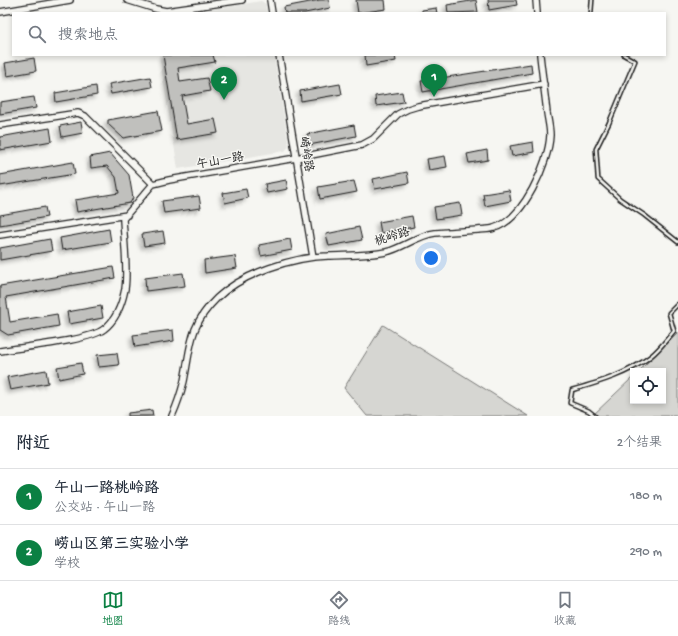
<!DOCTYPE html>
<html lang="zh">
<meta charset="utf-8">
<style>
:root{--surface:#fff;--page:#f6f6f7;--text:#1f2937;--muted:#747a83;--line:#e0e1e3;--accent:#0b8043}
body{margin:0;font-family:"Gochi Hand","LXGW WenKai TC",sans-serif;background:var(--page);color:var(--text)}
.controls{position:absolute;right:12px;bottom:12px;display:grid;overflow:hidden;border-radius:0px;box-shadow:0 2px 6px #0003}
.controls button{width:36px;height:36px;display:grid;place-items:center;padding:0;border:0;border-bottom:1px solid var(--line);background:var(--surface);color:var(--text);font:20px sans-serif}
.you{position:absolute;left:431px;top:258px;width:14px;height:14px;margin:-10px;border:3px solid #fff;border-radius:50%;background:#1a73e8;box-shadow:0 0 0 6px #1a73e833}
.badge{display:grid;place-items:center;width:26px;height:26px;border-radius:50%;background:var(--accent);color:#fff;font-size:13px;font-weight:700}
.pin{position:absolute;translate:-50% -33px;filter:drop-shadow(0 1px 2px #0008)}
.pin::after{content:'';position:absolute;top:21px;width:14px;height:12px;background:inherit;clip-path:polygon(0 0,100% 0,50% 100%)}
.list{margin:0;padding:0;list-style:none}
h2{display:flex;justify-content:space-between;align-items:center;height:52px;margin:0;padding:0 16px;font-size:17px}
h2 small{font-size:13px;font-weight:400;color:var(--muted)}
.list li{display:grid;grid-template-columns:26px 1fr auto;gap:12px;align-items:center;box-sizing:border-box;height:56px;padding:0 16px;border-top:1px solid var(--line)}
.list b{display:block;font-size:15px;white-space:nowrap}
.list p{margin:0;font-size:13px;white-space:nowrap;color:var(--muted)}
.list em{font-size:13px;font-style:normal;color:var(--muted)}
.icon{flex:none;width:22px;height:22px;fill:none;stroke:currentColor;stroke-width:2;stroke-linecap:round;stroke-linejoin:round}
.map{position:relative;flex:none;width:678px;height:416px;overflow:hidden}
.search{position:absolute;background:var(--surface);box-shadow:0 2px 6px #0003;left:12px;right:12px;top:12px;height:44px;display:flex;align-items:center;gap:10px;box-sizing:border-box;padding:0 14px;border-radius:0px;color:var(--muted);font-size:15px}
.sheet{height:164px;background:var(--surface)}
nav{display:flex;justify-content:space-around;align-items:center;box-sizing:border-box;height:56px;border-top:1px solid var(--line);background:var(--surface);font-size:11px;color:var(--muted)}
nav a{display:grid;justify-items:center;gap:2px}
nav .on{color:var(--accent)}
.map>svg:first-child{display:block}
.built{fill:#e6e6e2}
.green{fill:#d6d6d2;stroke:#797977}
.building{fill:#c0c0bd;stroke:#1c1c1c;filter:url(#shadow)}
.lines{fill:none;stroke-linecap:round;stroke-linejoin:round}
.lane-casing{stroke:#1c1c1c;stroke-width:5.5}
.street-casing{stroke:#1c1c1c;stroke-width:8}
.lane{stroke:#f6f6f2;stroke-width:2.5}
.street{stroke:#f6f6f2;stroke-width:5.5}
.labels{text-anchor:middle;stroke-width:3;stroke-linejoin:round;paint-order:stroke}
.street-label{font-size:12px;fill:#1c1c1c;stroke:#f6f6f2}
</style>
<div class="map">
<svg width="678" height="416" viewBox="0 0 678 416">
<defs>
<filter id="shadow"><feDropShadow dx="-3" dy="3" stdDeviation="2" flood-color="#0004"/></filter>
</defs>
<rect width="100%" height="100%" fill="#f6f6f2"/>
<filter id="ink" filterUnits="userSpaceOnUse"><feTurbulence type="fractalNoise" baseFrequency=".025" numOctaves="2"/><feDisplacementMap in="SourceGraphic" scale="8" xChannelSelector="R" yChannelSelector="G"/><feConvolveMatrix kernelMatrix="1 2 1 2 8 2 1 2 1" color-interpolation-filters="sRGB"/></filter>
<g filter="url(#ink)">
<path class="built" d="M261 1 266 4 267 13H190Z
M159 55H274L289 146 285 151 178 169Z"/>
<path class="green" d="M383 325 528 416H367L344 388Z
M678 332V416H592L633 377V401H663V371H639Z"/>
<path class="building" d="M320 0H329L330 8 305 13H285L284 7Z
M356 0H385L386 9 358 13Z
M476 0 478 12 448 13 447 5Z
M488 0H516L517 5 489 10Z
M436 8 437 13H422V10Z
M163 55H213L215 62 178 68 180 82 207 78 210 91 182 96 187 124 215 119 218 133 177 140Z
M365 55H395L396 61 366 66Z
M34 58 36 71 7 76 5 63Z
M531 64 532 73 423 92 421 81Z
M150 77 152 87 111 94 109 84Z
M340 84 342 94 301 101 300 91Z
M96 86 97 95 56 102 55 93Z
M402 92 404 102 376 106 375 96Z
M34 97 36 108 0 114V102Z
M158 111 162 131 123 138 108 124V120Z
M81 122 83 133 62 137 60 126Z
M354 125 356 136 309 145 307 134Z
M50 128 52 141 0 150V137Z
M533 142 534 152 512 156 510 146Z
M487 150 488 160 469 163 467 154Z
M110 153 129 175 133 198 130 203 77 212 75 200 119 193 116 177 107 166 91 168 90 157Z
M445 156 447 167 429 170 427 159Z
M73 162 75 174 0 186V175Z
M407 172 409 183 375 189 373 179Z
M286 180 288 189 267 193 265 184Z
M354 181 357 192 320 199 318 187Z
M246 189 248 198 225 203 223 193Z
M509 190 511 201 485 206 483 194Z
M199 196 201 208 164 213 162 201Z
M460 203 462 215 436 219 434 207Z
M45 207 47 217 0 225V215Z
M412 216 414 227 381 233 379 222Z
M359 227 362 240 329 246 326 234Z
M109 229 111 242 62 250 60 238Z
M163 231 165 243 144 246 142 234Z
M50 239 52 251 0 260V248Z
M290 239 292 250 261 256 259 245Z
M235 256 237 268 205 273 204 260Z
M113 267 115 278 6 297 10 322 57 314 59 326 8 335 0 330V286Z
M183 273 185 286 146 291 145 278Z
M101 306 103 318 69 324 67 312Z
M173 330 174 341 135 347 133 335Z
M117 353 119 365 99 367 97 355Z
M81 363 83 374 59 379 57 367Z
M46 370 48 383 10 390 7 377Z
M152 410 153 416H128V413Z"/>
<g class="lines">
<defs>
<path id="lane" d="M591 13 592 0
M624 55 635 61 609 123 596 149 598 179 620 199 644 215 678 242
M595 416 589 411 570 403 572 390C600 382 628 374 651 356 660 349 667 339 674 331L669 313 678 304"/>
<path id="street" d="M127 0 156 9 166 11 242 0
M270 0 272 13
M536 0 537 13
M0 12 70 0
M279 55 313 257
M0 125 78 113 85 116 153 184
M0 235 127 215
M0 351C22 347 89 341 104 329 116 320 122 304 125 289 128 269 124 240 123 219L153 184 169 180 296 158 362 145 373 139 398 114 408 109 418 106 544 84
M172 416C177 405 181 393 184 381 191 346 189 325 217 298 243 273 293 257 328 256 347 255 367 256 386 252 403 248 418 235 435 233 449 232 464 231 478 230 483 229 489 230 494 228 523 220 549 163 550 135 550 128 548 120 547 113 545 94 542 74 540 55"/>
</defs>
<use href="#lane" class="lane-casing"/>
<use href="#street" class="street-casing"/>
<use href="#lane" class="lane"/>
<use href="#street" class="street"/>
</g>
</g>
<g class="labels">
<g class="street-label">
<text transform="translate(307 154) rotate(80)" y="4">崎岭路</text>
<text transform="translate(220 160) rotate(-10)" y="4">午山一路</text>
<text transform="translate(392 236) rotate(-18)" y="4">桃岭路</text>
</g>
</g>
</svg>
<div class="controls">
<button><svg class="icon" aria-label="locate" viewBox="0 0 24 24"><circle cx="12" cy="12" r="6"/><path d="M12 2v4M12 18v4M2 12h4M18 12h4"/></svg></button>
</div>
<div class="you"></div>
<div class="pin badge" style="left:434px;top:97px">1</div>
<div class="pin badge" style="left:224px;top:100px">2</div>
<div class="search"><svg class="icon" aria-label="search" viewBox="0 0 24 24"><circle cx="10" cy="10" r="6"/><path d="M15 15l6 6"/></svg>搜索地点</div>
</div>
<section class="sheet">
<h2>附近<small>2个结果</small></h2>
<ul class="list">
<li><span class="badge">1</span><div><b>午山一路桃岭路</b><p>公交站 · 午山一路</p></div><em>180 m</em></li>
<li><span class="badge">2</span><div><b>崂山区第三实验小学</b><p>学校</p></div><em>290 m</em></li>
</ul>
</section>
<nav>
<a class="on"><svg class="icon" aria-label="map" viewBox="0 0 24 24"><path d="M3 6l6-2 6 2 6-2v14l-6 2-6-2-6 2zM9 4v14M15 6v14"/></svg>地图</a>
<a><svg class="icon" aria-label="directions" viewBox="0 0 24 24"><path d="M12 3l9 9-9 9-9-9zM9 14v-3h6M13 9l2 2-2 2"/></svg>路线</a>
<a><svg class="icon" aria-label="saved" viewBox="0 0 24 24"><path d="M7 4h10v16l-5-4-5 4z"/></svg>收藏</a>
</nav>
